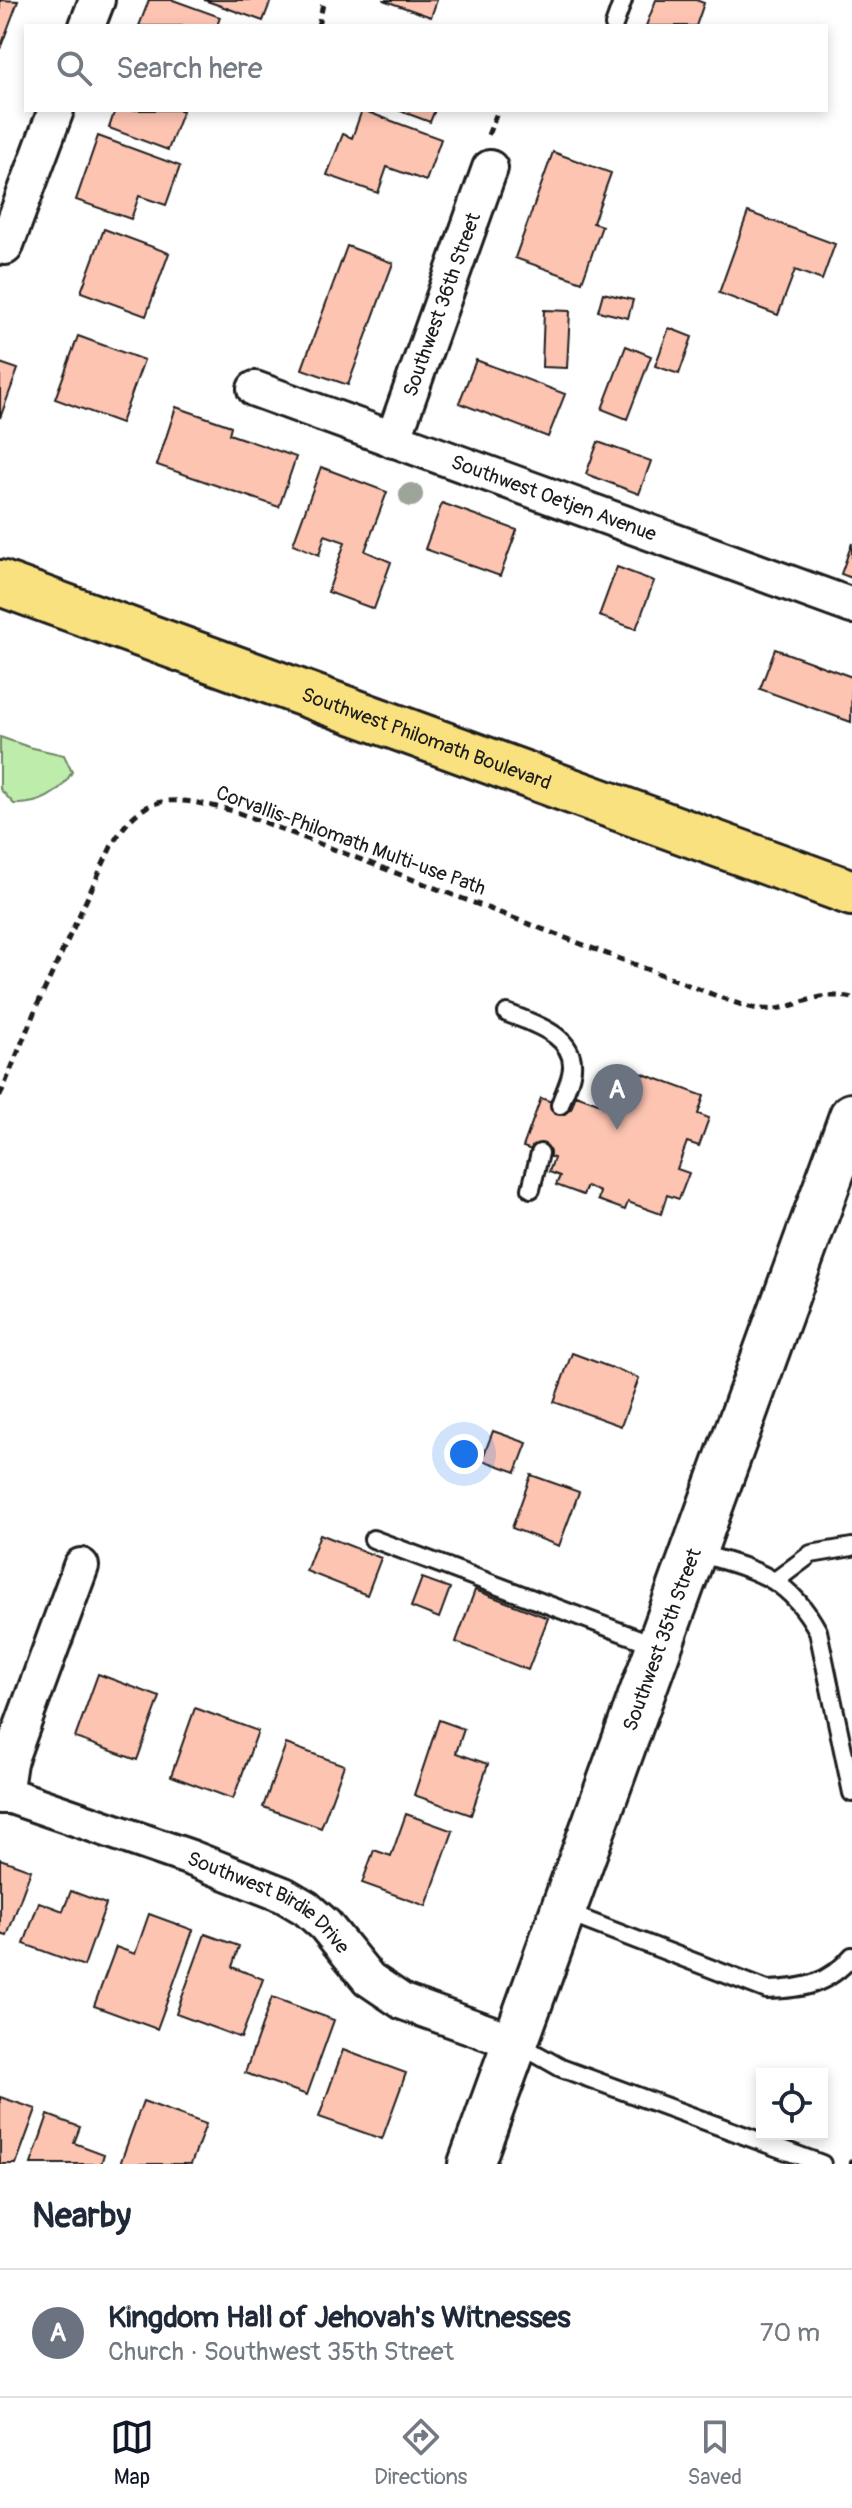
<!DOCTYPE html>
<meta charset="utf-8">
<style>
:root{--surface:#fff;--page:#f6f6f7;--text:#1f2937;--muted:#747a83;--line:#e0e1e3;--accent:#111827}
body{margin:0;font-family:Pangolin,sans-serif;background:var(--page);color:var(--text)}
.controls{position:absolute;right:24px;bottom:24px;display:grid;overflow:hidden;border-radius:0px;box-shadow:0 4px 12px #0003}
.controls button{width:72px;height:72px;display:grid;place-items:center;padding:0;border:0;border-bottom:2px solid var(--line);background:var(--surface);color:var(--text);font:40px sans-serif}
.you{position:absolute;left:464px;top:1454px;width:28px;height:28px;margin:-20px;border:6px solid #fff;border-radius:50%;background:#1a73e8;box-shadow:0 0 0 12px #1a73e833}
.badge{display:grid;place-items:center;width:52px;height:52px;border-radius:50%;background:var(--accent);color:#fff;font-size:26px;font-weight:700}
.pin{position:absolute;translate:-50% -66px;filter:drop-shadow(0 2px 4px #0008)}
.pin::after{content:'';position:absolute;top:42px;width:28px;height:24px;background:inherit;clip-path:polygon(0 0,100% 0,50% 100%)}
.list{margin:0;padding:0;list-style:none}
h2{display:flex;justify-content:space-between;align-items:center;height:104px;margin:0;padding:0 32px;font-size:34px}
h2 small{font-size:26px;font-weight:400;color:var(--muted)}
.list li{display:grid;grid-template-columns:52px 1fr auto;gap:24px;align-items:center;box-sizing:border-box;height:128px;padding:0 32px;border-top:2px solid var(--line)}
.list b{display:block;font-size:30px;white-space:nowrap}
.list p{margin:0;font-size:26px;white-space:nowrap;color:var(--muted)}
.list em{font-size:26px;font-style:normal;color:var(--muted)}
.icon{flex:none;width:44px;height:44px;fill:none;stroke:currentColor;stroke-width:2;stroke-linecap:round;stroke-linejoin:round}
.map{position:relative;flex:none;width:852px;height:2164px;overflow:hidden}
.search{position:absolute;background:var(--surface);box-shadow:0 4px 12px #0003;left:24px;right:24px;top:24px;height:88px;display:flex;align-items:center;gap:20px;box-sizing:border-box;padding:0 28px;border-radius:0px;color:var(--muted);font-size:30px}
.sheet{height:232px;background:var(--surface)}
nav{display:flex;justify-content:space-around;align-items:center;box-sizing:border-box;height:112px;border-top:2px solid var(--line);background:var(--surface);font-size:22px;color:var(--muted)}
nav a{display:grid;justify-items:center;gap:4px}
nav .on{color:var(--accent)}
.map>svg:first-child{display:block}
.green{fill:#beecab;stroke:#6d8464;stroke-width:2}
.building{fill:#fdc4b2;stroke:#1c1c1c;stroke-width:2}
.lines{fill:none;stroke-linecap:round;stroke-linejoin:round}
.lane-casing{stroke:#1c1c1c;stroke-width:22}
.street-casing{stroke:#1c1c1c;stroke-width:40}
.secondary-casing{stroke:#1c1c1c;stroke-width:50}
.highway-casing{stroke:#1c1c1c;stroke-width:50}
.path{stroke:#1c1c1c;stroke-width:5;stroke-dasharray:8 6;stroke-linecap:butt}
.lane{stroke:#fff;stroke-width:16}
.street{stroke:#fff;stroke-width:34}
.secondary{stroke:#fff;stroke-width:44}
.highway{stroke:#fae180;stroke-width:44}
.tree{fill:#9da49a}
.labels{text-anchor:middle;stroke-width:6;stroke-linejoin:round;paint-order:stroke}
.street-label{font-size:20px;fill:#1c1c1c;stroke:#fff}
</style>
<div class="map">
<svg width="852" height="2164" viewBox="0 0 852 2164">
<rect width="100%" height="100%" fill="#fff"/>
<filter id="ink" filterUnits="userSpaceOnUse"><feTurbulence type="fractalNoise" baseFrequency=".0125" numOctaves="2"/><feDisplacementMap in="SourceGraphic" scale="16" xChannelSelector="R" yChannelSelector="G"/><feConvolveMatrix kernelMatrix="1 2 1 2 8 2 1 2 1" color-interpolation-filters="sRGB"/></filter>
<g filter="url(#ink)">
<path class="green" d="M0 737 29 747 64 755 72 772C60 794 39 805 14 804L0 789Z"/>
<path class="building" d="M0 0 18 1 0 49Z
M149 0H173L220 17 217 26H139Z
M204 0H271L263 21Z
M383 0H437L431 17Z
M656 0H696L704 3 696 26H646Z
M115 110H183L168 150 109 128Z
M362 110 441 139 426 181 387 167 378 193 327 175 343 134 352 138Z
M398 110H435L430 122Z
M98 136 180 166 166 205 139 196 131 219 76 200Z
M553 152 611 173 593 223 602 226 582 282 515 258Z
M748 212 835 244 822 280 795 270 778 315 719 293Z
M104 229 169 253 146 316 81 292Z
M347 246 393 263 348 385 302 369Z
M603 293 633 300 628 318 598 311Z
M544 310 570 311 567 368 542 367Z
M669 328 692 337 679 374 655 366Z
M78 336 144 360 121 423 55 399Z
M626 346 651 356 627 419 602 409Z
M476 360 565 394 548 437 459 403Z
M0 363 18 369 0 418Z
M176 407 231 426 229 434 296 457 279 507 157 465Z
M598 442 651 461 639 494 586 474Z
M321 467 387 492 365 551 391 562 374 609 328 592 345 542 325 535 319 555 293 544Z
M442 503 517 530 500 576 425 549Z
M852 543V578L841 574Z
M617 567 654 581 636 629 599 616Z
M775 649 852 677 851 722 760 689Z
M627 1068 704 1096 698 1114 709 1118 699 1146 687 1142 677 1169 689 1173 679 1199 667 1195 661 1214 628 1202 625 1210 598 1200 600 1192 587 1186 583 1195 556 1185 560 1176 549 1172 554 1158 523 1147 541 1098 571 1109 576 1095 612 1108Z
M572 1353 639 1378 621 1426 554 1402Z
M493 1431 527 1443 516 1472 482 1460Z
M531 1475 579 1492 559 1546 512 1528Z
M320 1534 381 1558 367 1595 306 1571Z
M422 1578 450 1588 439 1618 411 1607Z
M475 1590 548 1618 528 1670 456 1642Z
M98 1674 160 1697 137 1760 75 1738Z
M195 1708 258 1731 233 1799 171 1776Z
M439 1720 464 1729 456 1753 488 1764 471 1815 414 1795Z
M286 1744 344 1765 321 1828 263 1807Z
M406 1814 453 1831 426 1906 362 1883 374 1850 391 1856Z
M0 1859 31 1870 7 1936 0 1934Z
M71 1891 106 1904 84 1966 24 1944 39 1902 63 1911Z
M149 1914 193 1930 157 2029 94 2006 116 1947 135 1954Z
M205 1934 239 1946 232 1967 263 1979 241 2038 176 2014Z
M272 1997 334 2020 307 2095 245 2073Z
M343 2050 406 2073 382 2139 319 2117Z
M0 2097 36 2109 16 2164H0Z
M143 2101 206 2124 191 2164H120Z
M48 2115 80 2127 74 2143 104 2154 101 2164H31Z"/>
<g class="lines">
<defs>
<path id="lane" d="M614 25 623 0
M507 1013C533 1023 580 1037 571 1074 569 1084 563 1095 560 1105
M531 1189 540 1153
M373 1539 658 1646
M695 1552C753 1570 787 1574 818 1631L852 1793
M775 1581 811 1554 852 1547
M564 1912 767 1990C802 1989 828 1985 852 1956
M515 2042 561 2068 822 2164"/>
<g id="street">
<path d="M87 26 97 0"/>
<path d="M5 247 56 110"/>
<path id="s1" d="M255 389 852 606"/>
<path id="s2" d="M393 440 490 168"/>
<path d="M4 1795 9 1762 81 1566"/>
<path id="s3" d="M0 1796H11L191 1858 284 1895 306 1908 325 1925 369 1979 403 2002 515 2042"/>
</g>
<g id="secondary">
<path id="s4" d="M471 2164 852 1116"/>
</g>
<g id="highway">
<path id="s5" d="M0 583 852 893"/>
</g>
</defs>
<use href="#lane" class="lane-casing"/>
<use href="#street" class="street-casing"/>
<use href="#secondary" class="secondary-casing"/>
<use href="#highway" class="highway-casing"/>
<path class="path" d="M318 26 324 0
M488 135 498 110
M0 1096 36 1008 111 847C144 788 175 797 234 811L730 1001C740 1004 752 1009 762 1009 796 1012 812 989 852 998
M850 2164 852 2159"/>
<use href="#lane" class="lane"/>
<use href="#street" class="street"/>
<use href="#secondary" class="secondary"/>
<use href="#highway" class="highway"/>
</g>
<circle class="tree" cx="411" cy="495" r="12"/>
</g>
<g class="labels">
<g class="street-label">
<text dy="7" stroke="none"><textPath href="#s2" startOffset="144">Southwest 36th Street</textPath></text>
<text dy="7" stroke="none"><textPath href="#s1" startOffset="318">Southwest Oetjen Avenue</textPath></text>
<text dy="7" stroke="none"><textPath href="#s5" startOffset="454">Southwest Philomath Boulevard</textPath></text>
<text transform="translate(351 840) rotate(20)" y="7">Corvallis-Philomath Multi-use Path</text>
<text dy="7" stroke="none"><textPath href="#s4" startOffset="558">Southwest 35th Street</textPath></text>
<text dy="7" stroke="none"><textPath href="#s3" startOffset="292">Southwest Birdie Drive</textPath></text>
</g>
</g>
</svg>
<div class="controls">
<button><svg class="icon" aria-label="locate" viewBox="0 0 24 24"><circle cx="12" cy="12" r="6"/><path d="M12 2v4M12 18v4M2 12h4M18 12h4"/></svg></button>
</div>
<div class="you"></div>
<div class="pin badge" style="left:617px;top:1130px;background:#6b7280">A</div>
<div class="search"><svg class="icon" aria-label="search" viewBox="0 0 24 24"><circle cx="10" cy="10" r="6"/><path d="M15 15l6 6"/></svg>Search here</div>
</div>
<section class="sheet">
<h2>Nearby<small></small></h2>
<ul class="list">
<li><span class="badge" style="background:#6b7280">A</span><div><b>Kingdom Hall of Jehovah's Witnesses</b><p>Church · Southwest 35th Street</p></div><em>70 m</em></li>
</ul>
</section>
<nav>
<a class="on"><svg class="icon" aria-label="map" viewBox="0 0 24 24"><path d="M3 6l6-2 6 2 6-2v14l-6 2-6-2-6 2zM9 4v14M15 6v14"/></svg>Map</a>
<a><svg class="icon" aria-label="directions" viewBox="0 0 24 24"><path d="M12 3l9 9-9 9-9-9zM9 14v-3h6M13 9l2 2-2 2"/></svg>Directions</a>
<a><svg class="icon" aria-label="saved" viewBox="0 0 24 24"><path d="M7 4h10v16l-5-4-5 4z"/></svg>Saved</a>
</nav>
